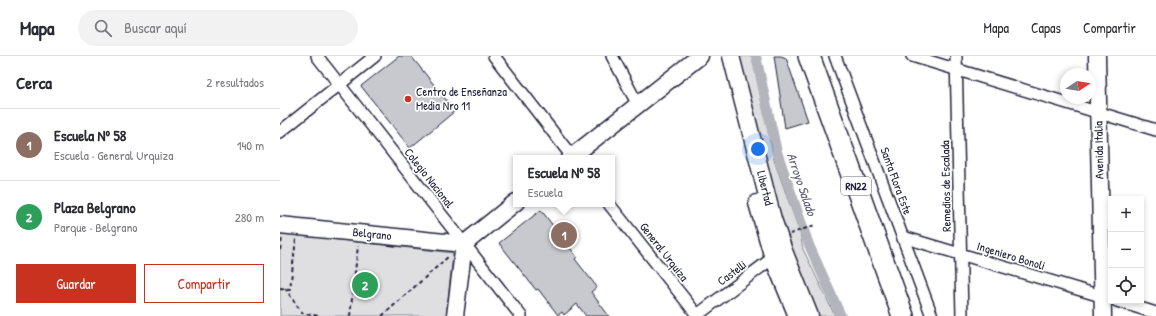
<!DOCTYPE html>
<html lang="es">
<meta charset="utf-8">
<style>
:root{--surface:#fff;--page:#f2f2f3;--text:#2b2b33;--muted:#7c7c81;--line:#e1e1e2;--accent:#c8321e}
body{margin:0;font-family:"Patrick Hand",sans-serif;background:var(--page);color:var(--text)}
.controls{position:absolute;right:12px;bottom:12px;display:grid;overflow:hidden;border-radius:0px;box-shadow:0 2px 6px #0003}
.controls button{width:36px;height:36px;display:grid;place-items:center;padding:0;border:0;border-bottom:1px solid var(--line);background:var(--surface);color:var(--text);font:20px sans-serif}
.compass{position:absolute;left:780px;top:12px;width:36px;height:36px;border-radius:50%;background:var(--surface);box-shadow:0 2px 6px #0003;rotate:78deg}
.you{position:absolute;left:478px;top:93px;width:14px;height:14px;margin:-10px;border:3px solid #fff;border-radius:50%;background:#1a73e8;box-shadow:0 0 0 6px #1a73e833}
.badge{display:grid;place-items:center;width:26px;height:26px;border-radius:50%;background:var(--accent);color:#fff;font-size:13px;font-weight:700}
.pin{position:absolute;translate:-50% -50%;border:2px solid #fff;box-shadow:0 1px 4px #0006}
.popup{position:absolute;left:233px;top:99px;width:102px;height:52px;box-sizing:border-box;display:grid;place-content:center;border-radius:0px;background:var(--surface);filter:drop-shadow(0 1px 3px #0005);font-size:13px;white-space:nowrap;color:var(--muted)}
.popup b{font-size:15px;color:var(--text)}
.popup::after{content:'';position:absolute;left:50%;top:100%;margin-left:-8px;border:8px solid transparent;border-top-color:var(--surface)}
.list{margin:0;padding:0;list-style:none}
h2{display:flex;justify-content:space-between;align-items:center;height:52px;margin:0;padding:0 16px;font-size:17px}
h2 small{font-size:13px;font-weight:400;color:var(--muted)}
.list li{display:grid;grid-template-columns:26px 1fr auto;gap:12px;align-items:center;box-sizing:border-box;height:72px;padding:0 16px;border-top:1px solid var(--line)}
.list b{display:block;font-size:15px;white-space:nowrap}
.list p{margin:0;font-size:13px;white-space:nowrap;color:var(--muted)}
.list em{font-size:13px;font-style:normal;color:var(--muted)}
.actions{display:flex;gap:8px;padding:12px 16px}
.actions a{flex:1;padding:9px 0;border:1px solid var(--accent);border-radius:0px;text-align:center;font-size:14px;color:var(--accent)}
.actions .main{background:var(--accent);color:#fff}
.icon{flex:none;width:22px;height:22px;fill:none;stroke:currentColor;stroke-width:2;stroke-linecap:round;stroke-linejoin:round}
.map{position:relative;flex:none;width:876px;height:260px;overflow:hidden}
header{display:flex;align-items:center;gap:24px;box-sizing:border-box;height:56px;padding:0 20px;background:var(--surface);border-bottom:1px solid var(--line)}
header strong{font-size:19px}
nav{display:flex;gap:22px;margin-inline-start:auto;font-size:14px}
.search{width:280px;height:36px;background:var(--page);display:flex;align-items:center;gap:10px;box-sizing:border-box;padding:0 14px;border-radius:22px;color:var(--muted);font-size:15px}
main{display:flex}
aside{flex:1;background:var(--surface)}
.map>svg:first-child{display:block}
.green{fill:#dfdfe2;stroke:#80808e}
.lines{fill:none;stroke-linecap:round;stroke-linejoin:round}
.canal{stroke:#b4b4bc;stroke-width:10}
.building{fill:#c8c8cf;stroke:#22223b}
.street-casing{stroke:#22223b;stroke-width:14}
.secondary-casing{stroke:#22223b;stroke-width:19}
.highway-casing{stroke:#22223b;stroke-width:24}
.path{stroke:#22223b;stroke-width:2;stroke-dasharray:4 3;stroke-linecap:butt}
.street{stroke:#fff;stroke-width:11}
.secondary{stroke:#fff;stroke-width:16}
.highway{stroke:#fff;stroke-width:21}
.poi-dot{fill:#c8321e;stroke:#fff;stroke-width:1.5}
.labels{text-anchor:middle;stroke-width:3.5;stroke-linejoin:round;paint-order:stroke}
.shield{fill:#fff;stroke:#646476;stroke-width:1}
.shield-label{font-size:11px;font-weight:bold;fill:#22223b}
.poi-label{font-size:12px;fill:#22223b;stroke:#fff;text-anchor:start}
.street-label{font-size:12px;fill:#22223b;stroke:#fff}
.water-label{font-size:13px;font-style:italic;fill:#5c5c6f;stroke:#fff}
</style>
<header>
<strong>Mapa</strong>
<div class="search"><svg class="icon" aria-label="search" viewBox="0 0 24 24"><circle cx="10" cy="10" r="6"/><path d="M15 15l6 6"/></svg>Buscar aquí</div>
<nav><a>Mapa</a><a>Capas</a><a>Compartir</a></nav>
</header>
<main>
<aside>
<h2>Cerca<small>2 resultados</small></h2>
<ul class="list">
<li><span class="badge" style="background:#8d6e63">1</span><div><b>Escuela Nº 58</b><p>Escuela · General Urquiza</p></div><em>140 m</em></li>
<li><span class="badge" style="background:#2e9e5b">2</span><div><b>Plaza Belgrano</b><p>Parque · Belgrano</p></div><em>280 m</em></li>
</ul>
<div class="actions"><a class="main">Guardar</a><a>Compartir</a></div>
</aside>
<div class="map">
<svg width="876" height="260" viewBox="0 0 876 260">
<rect width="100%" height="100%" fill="#fff"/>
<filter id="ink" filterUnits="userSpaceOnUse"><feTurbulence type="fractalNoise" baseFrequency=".025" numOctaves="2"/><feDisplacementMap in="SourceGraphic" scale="8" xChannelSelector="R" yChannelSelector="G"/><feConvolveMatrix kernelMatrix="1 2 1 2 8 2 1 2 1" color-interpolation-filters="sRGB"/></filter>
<g filter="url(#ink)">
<path class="green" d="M457 0H472L494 104 520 177 523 193 555 260H537L504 181Z
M0 177 173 197 166 260H0Z"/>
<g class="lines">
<path class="canal" d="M476 0 497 96 529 189 561 260"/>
</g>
<path class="building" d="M119 0H131L175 55 130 92 81 30Z
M494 0H501L506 2 528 65 505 72Z
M261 154 297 201 295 203 317 231 311 236 329 260H306L297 248 284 259 282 256 278 259 258 233 256 234 219 187Z"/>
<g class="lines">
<defs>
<path id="street" d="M37 0 241 260
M214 0 293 102
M332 0 358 49
M555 0 652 260
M632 0 876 74
M676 0 682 260
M0 76 95 0
M329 148 418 260
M623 181 831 243
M837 245 876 257
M416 260 498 198"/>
<path id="secondary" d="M451 0 493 163 504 195 530 260
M817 0 823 260
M290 102 420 0
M477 147 493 202 517 260
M0 169 184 188 175 260
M184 188 236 146"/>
<path id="highway" d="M529 0 623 260"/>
</defs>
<use href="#street" class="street-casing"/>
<use href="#secondary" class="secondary-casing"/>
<use href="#highway" class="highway-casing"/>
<path class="path" d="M510 178 535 169
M0 194 2 182
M0 232 10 233 16 183H15
M5 232 22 257 39 260
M70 260 78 190
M102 260 169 200"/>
<use href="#street" class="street"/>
<use href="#secondary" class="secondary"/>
<use href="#highway" class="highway"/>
</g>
</g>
<circle class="poi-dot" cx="128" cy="43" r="4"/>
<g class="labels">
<rect class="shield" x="561" y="121" width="30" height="18" rx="3"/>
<g class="shield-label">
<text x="576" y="134">RN22</text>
</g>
<g class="poi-label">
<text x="136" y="40">Centro de Enseñanza<tspan x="136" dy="14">Media Nro 11</tspan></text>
</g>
<g class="street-label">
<text transform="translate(819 94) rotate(-91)" y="4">Avenida Italia</text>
<text transform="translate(149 122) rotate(52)" y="4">Colegio Nacional</text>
<text transform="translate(616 125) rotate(70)" y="4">Santa Flora Este</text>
<text transform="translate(666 130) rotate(-91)" y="4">Remedios de Escalada</text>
<text transform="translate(485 132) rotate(76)" y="4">Libertad</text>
<text transform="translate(92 178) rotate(6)" y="4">Belgrano</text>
<text transform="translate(384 196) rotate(52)" y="4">General Urquiza</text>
<text transform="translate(731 200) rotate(17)" y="4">Ingeniero Bonoli</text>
<text transform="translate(452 217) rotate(-37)" y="4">Castelli</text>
</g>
<g class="water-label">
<text transform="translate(522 128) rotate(71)" y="5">Arroyo Salado</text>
</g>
</g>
</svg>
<div class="controls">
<button>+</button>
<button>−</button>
<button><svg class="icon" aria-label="locate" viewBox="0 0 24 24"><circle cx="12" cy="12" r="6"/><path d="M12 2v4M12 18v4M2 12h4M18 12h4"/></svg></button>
</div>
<svg class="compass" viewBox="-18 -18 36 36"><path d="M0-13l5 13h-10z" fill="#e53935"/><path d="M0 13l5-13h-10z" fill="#7c7c81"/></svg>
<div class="you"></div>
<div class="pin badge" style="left:284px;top:179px;background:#8d6e63">1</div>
<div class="popup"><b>Escuela Nº 58</b>Escuela</div>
<div class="pin badge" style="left:85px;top:229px;background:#2e9e5b">2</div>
</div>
</main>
